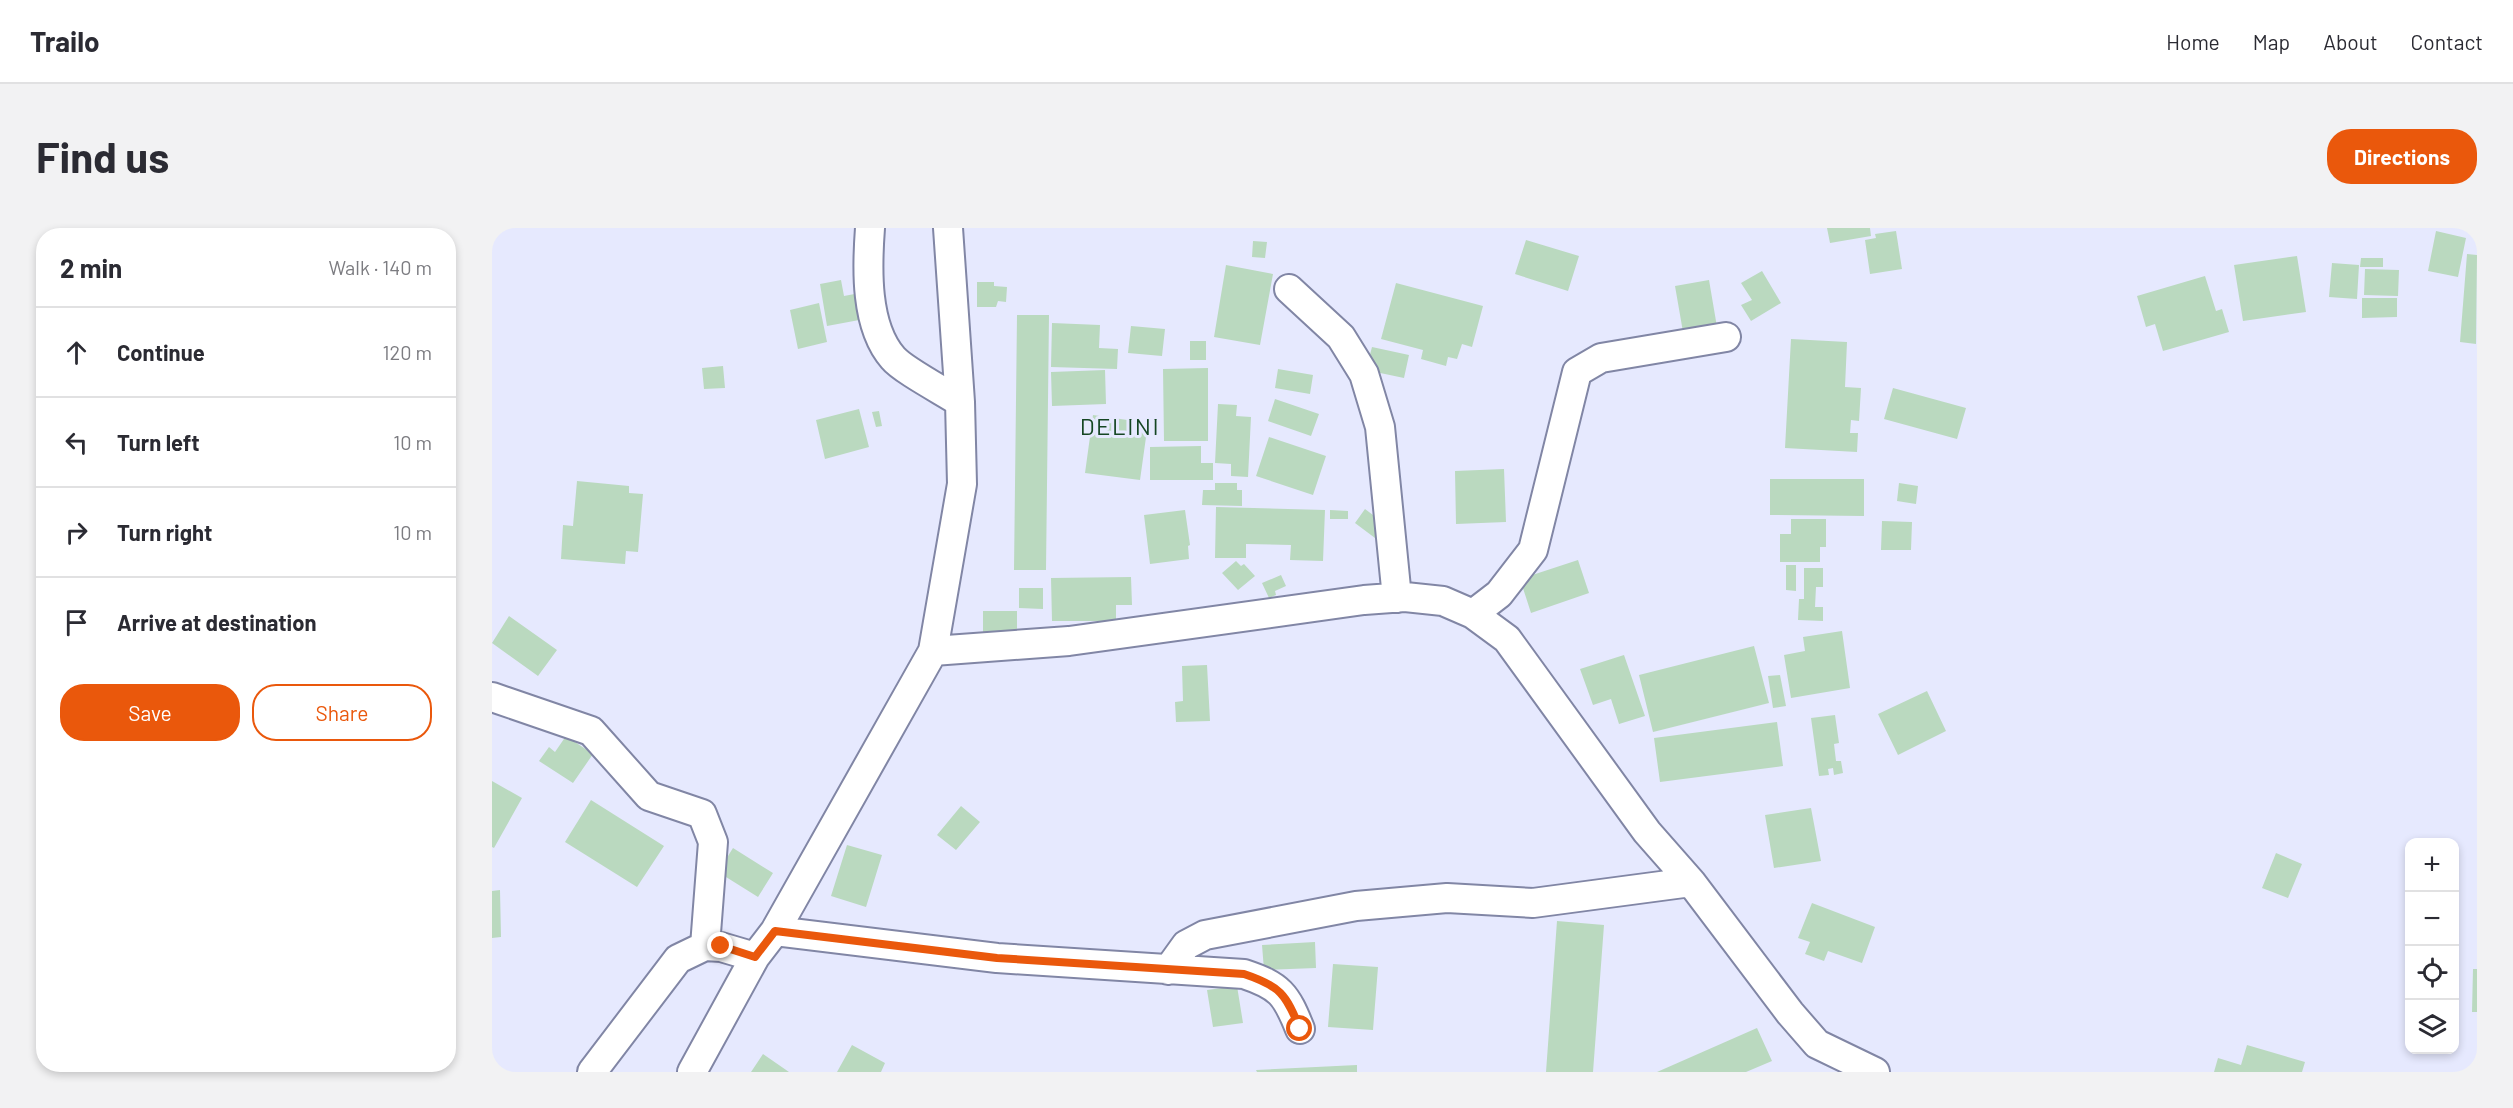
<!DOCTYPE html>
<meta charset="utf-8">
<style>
:root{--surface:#fff;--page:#f2f2f3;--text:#2b2b33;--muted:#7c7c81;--line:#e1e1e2;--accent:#ea580c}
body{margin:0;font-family:Barlow,sans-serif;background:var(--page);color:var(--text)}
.controls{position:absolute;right:18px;bottom:18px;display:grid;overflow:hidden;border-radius:12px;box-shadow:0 3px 9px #0003}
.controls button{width:54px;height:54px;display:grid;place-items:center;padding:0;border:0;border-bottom:2px solid var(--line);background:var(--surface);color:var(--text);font:30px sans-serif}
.stop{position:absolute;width:18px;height:18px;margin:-14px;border:4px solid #ea580c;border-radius:50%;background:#fff}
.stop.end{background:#ea580c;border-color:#fff;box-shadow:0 2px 6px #0008}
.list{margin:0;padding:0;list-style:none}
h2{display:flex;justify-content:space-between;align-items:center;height:78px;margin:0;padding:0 24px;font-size:26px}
h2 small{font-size:20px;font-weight:400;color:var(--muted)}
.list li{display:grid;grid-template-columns:39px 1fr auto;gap:18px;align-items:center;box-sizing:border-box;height:90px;padding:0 24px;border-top:2px solid var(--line)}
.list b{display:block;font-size:22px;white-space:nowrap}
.list em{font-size:20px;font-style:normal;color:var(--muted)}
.actions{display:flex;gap:12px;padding:18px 24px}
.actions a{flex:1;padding:14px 0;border:2px solid var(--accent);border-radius:24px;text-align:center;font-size:21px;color:var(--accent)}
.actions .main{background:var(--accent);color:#fff}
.icon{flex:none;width:33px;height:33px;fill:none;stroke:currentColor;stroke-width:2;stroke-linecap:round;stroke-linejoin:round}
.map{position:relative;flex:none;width:1985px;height:844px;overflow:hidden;border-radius:24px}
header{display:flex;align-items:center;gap:36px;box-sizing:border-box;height:84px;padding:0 30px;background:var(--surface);border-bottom:2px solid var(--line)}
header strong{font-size:28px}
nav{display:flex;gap:33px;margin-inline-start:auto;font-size:21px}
.intro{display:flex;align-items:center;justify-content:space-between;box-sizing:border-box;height:144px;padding:0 36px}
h1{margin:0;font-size:42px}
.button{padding:15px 27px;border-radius:24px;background:var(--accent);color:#fff;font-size:21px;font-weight:700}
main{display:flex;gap:36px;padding:0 36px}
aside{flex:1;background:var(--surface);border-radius:24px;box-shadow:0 3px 9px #0003}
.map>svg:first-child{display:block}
.building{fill:#bad9bf}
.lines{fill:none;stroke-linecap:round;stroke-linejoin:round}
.minor-casing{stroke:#8186a5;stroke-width:32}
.minor{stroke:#fff;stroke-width:28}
.route{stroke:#ea580c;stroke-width:8}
.labels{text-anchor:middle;stroke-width:6;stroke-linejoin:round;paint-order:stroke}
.quarter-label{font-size:24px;letter-spacing:1.5px;fill:#154623;stroke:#e6e9fe}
</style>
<header>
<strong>Trailo</strong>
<nav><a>Home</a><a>Map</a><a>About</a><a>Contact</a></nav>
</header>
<div class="intro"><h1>Find us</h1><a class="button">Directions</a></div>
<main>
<aside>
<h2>2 min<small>Walk · 140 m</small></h2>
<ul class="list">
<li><svg class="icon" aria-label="ahead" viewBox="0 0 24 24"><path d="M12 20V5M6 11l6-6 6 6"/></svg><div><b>Continue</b></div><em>120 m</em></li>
<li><svg class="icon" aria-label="left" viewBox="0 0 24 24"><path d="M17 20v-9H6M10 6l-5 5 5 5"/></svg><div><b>Turn left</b></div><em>10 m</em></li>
<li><svg class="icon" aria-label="right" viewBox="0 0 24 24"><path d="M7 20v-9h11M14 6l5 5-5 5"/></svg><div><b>Turn right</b></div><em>10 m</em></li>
<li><svg class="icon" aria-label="arrive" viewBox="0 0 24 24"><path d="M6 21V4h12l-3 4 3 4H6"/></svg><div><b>Arrive at destination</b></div></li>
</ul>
<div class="actions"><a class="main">Save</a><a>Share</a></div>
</aside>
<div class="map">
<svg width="1985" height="844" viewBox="0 0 1985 844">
<rect width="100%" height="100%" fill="#e6e9fe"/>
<path class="building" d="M1335 0H1378L1379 8 1338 15Z
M1404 3 1410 41 1378 46 1373 12 1384 10 1383 6Z
M1944 3 1974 10 1966 49 1936 43Z
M1034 12 1087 28 1076 63 1023 46Z
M761 13 775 14 773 30 760 29Z
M1975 26 1985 27 1984 116 1968 114Z
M1805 28 1814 84 1751 93 1742 37Z
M1869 30H1891V39H1868Z
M1840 35 1867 37 1865 71 1837 69Z
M734 37 781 46 768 117 722 109Z
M1873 41 1907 42 1906 68 1872 67Z
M1270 43 1289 75 1259 93 1249 77 1260 72 1249 55Z
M1713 48 1724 83 1730 81 1737 104 1671 123 1663 96 1654 99 1645 68Z
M349 52 352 68 373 64 378 90 335 98 328 56Z
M1217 52 1225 99 1191 104 1183 58Z
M485 54H502V58L515 59 514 74 506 73 504 79H485Z
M904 55 991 78 980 119 970 116 965 131 956 129 954 138 929 131 931 122 889 111Z
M1870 70H1905V89L1870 90Z
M327 75 335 114 306 121 298 82Z
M525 87H557L554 342H522Z
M560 95 608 97 607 120 626 121 625 141 559 139Z
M639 98 673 101 670 128 636 125Z
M1299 111 1355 114 1353 159 1369 160 1367 193 1359 192 1358 205H1366L1365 224 1293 220Z
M698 113H714V132H698Z
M880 119 917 127 912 150 874 142Z
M231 138 233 160 212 161 210 140Z
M716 140V213H672L671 141Z
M786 141 821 147 818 166 783 160Z
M613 142 614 176 560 178 559 144Z
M1401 160 1474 180 1465 211 1392 191Z
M783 171 827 186 819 208 776 193Z
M726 176 745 177 744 188 759 189 756 249 739 248V236L723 235Z
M367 181 377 219 333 231 324 192Z
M387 183 390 198 384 199 380 184Z
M601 187 656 195 648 252 593 245Z
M777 209 834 228 821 267 764 248Z
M709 218V235H721V252H658V219Z
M1012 241 1014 294 964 296 963 243Z
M1278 251H1372V288L1278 287Z
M85 253 137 258V265L151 266 146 324 134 323 133 336 69 331 71 297 81 298Z
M723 255H745V262H750V278L710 277 711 262H723Z
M1407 255 1426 258 1424 276 1405 273Z
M724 279 833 282 831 333 798 332 799 317 754 316V330H723Z
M873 281 893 296 883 310 863 295Z
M693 282 698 317 696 318 697 331 658 336 652 287Z
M838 282 856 283V291H838Z
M1299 291H1334V319H1328V334H1288V306H1299Z
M1390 293 1420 294 1419 322H1389Z
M1086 332 1097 365 1039 385 1028 351Z
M744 333 749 338 752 336 763 348 746 362 730 345Z
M1294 337H1304V363L1294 362Z
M1312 340H1331V359H1324L1323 379H1331V393L1306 392 1307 371H1312Z
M789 347 794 358 783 363 784 367 777 370 770 355Z
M639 349 640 377H624V393H560L559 350Z
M527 360H551V381L527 380Z
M491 383H525V410L491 411Z
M17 388 65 422 46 448 0 415Z
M1350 403 1358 460 1299 470 1292 427 1313 423 1311 409Z
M1262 418 1277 475 1161 504 1147 447Z
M1132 427 1153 488 1127 496 1119 471 1101 477 1088 441Z
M715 437 718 493 684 494 683 474 691 473 690 438Z
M1288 447 1294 478 1281 480 1276 448Z
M1435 463 1454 503 1406 527 1386 486Z
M1343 487 1347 515 1342 516 1344 533H1349L1351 545 1342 547 1341 540 1336 541 1337 547 1327 548 1319 490Z
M1285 494 1291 538 1168 554 1162 510Z
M74 508 101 526 81 555 47 533 57 519 63 524Z
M0 553 30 570 2 620 0 619Z
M99 572 172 618 145 659 73 614Z
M469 578 488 594 464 622 445 607Z
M1319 580 1329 633 1282 640 1273 587Z
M355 617 390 627 374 679 339 668Z
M241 620 281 645 266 669 226 644Z
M1784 625 1810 636 1796 670 1770 660Z
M8 662 9 709 0 710V663Z
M1320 675 1383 699 1370 735 1336 723 1332 733 1313 726 1318 714 1306 710Z
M1065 693 1112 697 1101 844H1054Z
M823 714 824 740 772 742 770 717Z
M841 736 886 739 881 802 836 799Z
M1981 741H1985V784H1980Z
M745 758 751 795 721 799 715 762Z
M1265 800 1280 833 1254 844H1165Z
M360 817 393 835 389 844H345Z
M1755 817 1813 834 1810 844H1722L1726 830 1749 837Z
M271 826 297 844H259Z
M865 837V844H765L764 842Z"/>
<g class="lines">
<defs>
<path id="minor" d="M378 0C375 40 373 98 401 130 411 142 453 164 468 174
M797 61 849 109 872 146 888 199 905 370
M981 386 1007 366 1041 322 1085 144 1109 130 1234 109
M441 423 577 413 872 372 913 369 951 373 981 386 1015 411 1155 604 1199 654 1298 785 1325 816 1383 844
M0 469 99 503 157 568 210 586 221 614 213 718
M283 703 505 730 752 746C788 758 794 766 808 801
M676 742 694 717 713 707 864 678 955 670 1041 675 1199 654
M100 844 186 731 213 718 229 719 263 729
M200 844 263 729 283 703 441 423 470 256 468 174 456 0"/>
</defs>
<use href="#minor" class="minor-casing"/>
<use href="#minor" class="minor"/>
</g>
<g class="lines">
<path class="route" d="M229 718 263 729 283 703 505 730 752 746C788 758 794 766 808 801"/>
</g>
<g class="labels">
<g class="quarter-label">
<text x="628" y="207">DELINI</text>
</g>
</g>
</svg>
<div class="controls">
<button>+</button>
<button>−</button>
<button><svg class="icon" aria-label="locate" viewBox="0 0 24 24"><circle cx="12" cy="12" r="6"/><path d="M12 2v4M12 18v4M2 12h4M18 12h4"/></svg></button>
<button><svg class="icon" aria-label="layers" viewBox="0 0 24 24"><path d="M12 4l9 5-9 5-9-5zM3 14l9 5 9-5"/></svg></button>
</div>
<div class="stop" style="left:808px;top:801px"></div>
<div class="stop end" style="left:229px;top:718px"></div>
</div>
</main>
